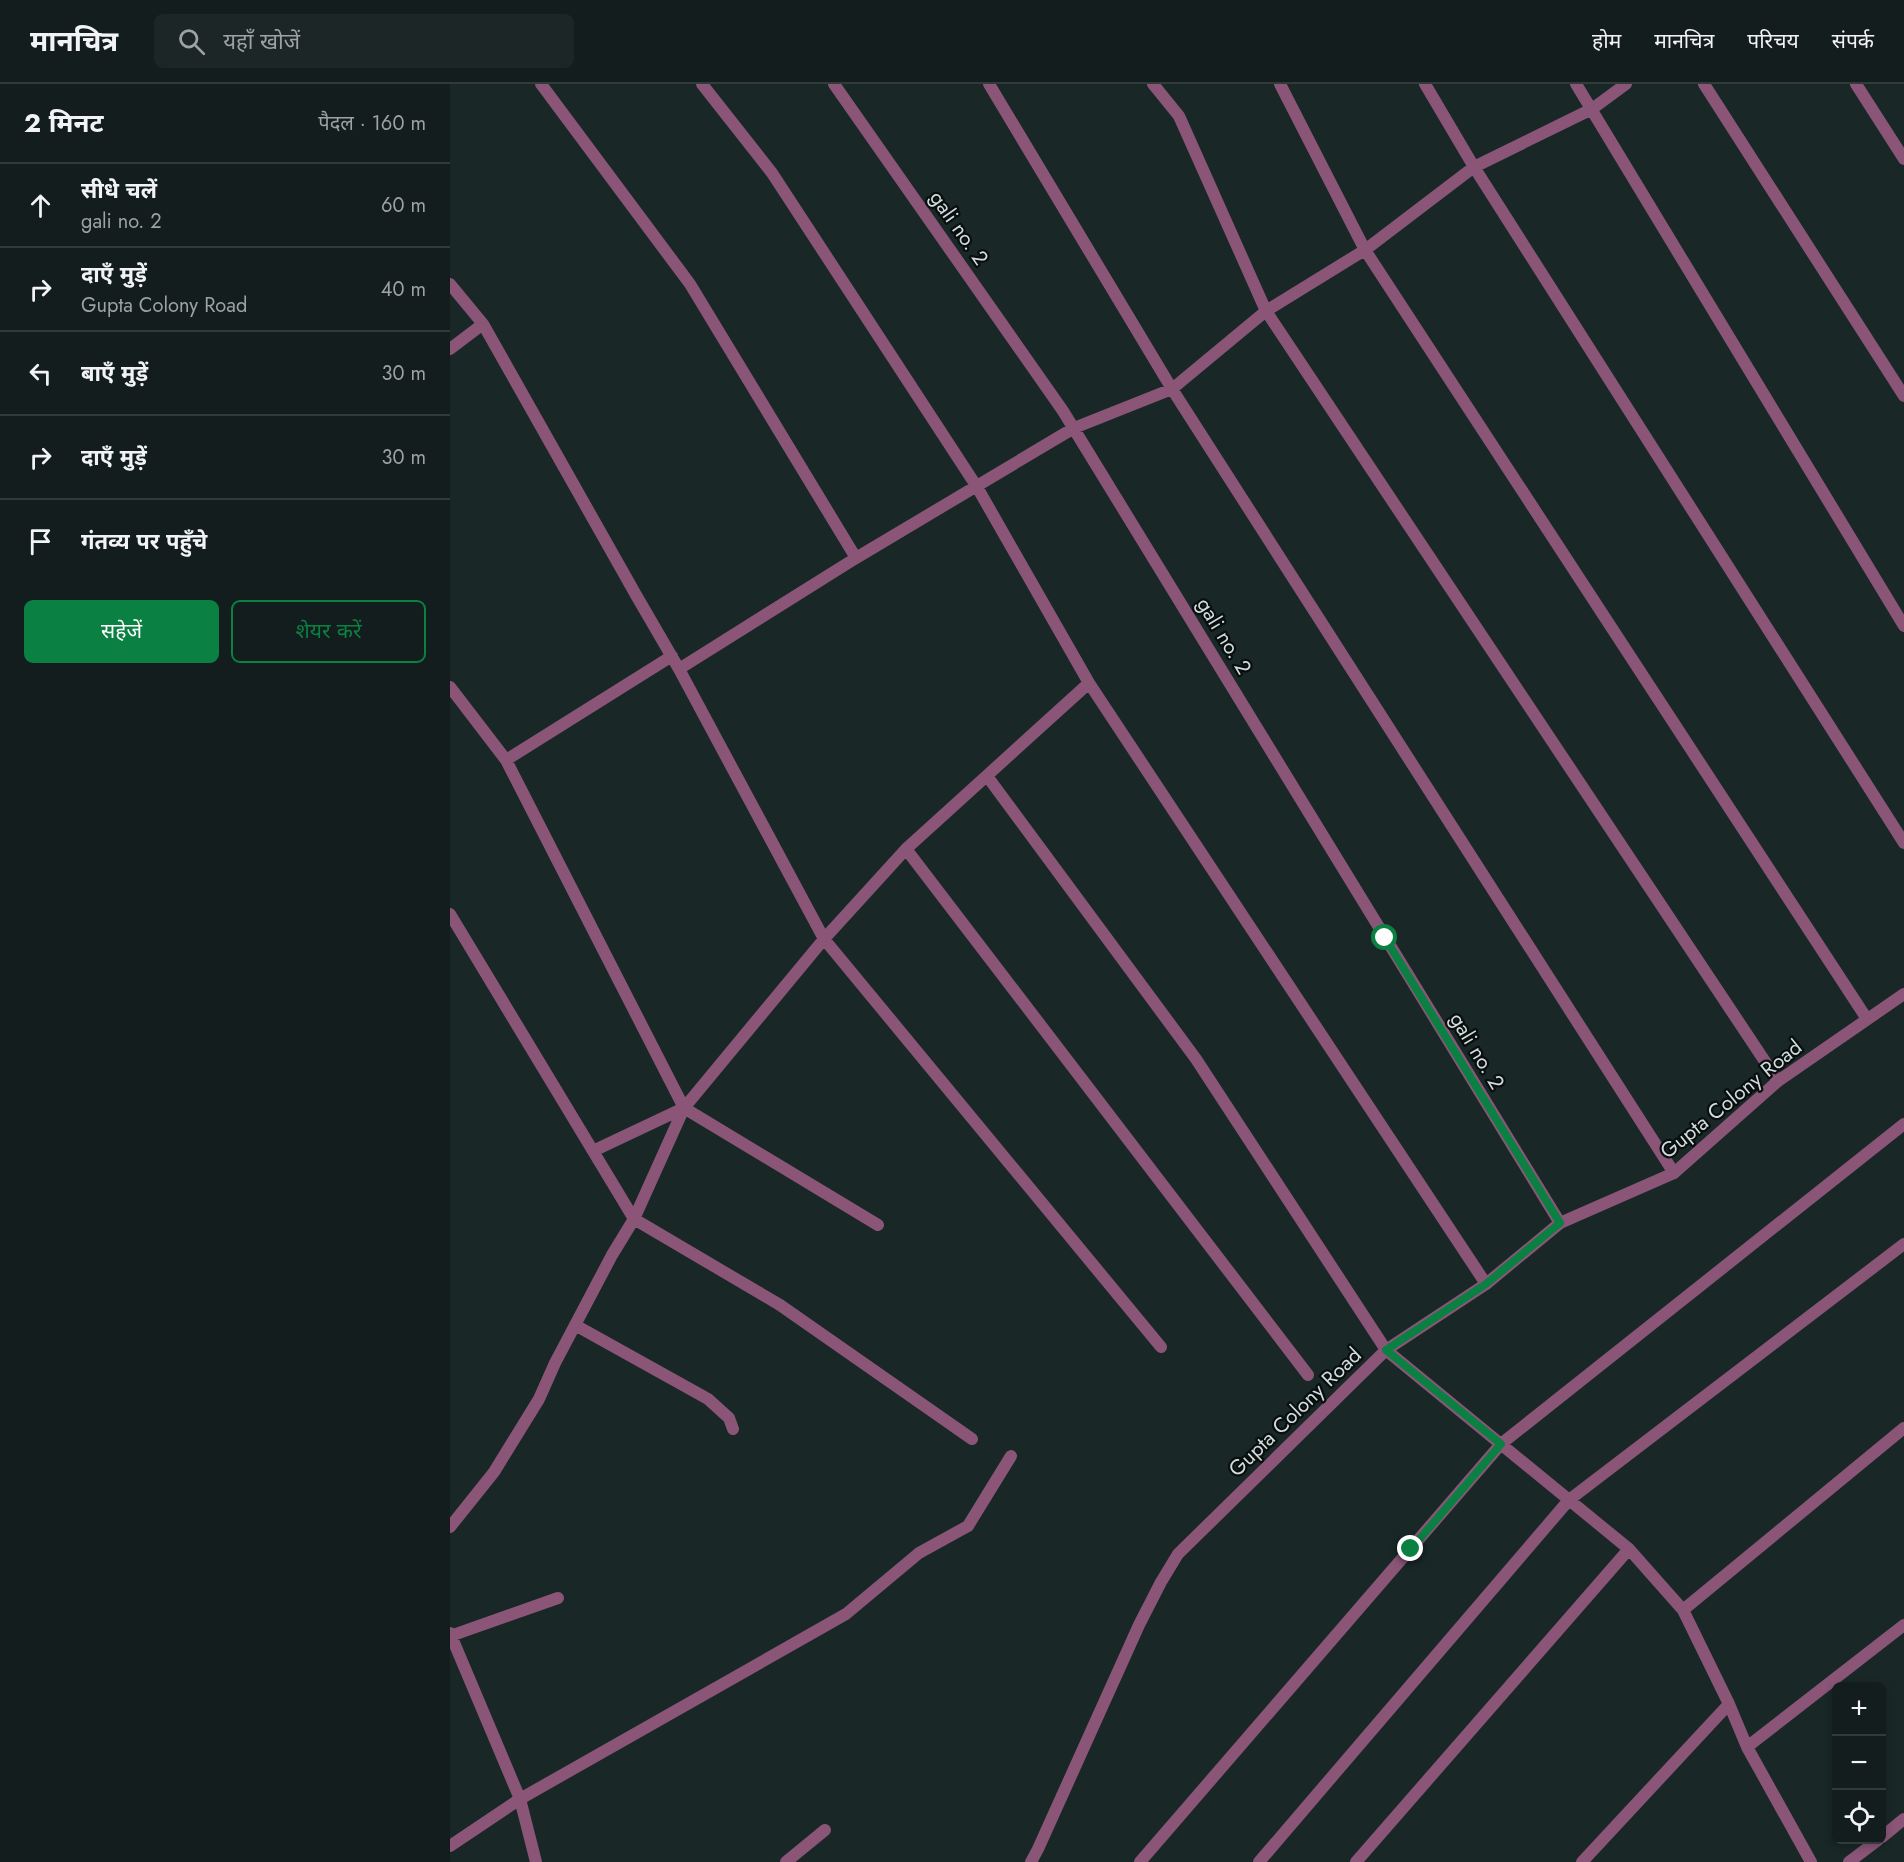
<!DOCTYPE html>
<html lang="hi">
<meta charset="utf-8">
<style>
:root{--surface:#131d1d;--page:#1c2626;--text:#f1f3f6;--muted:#9da2a4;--line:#323b3b;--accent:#0b8043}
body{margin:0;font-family:Jost,"Noto Sans Devanagari",sans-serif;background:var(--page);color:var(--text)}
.controls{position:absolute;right:18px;bottom:18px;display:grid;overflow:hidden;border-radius:9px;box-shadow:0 3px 9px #0003}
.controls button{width:54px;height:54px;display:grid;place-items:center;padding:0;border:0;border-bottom:2px solid var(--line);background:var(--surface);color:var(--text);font:30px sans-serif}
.stop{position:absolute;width:18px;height:18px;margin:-14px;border:4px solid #0b8043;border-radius:50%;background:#fff}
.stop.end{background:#0b8043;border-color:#fff;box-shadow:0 2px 6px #0008}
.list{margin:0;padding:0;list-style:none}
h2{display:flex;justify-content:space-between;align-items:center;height:78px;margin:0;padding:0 24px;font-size:26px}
h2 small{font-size:20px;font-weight:400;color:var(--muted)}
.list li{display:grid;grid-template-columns:39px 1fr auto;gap:18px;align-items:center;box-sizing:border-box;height:84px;padding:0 24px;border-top:2px solid var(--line)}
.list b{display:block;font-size:22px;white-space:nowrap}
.list p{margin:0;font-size:20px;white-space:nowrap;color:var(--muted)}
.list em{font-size:20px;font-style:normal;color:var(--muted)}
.actions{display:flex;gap:12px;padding:18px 24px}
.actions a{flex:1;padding:14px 0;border:2px solid var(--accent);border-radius:9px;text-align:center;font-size:21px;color:var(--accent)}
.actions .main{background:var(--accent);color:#fff}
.icon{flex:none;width:33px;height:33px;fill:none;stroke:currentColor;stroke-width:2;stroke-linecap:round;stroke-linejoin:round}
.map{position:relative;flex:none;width:1454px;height:1778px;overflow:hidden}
header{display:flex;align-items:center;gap:36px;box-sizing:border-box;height:84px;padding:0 30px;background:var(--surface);border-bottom:2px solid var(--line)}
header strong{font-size:28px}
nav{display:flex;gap:33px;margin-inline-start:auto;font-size:21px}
.search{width:420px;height:54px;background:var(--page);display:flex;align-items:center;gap:15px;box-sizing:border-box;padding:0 21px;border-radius:9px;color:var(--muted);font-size:22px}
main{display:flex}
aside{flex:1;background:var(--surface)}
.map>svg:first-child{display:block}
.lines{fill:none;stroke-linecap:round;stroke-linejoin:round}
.minor{stroke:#8a5577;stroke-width:12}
.tertiary{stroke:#8a5577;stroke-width:12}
.route{stroke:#0b8043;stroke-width:8}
.labels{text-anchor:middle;stroke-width:4.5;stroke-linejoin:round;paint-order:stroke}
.street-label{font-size:21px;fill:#d3dcdc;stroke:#080f0e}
</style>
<header>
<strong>मानचित्र</strong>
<div class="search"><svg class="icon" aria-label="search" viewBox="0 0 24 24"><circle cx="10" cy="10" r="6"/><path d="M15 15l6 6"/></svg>यहाँ खोजें</div>
<nav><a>होम</a><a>मानचित्र</a><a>परिचय</a><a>संपर्क</a></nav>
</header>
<main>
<aside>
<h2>2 मिनट<small>पैदल · 160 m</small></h2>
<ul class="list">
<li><svg class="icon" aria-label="ahead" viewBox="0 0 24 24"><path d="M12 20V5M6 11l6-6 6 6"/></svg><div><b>सीधे चलें</b><p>gali no. 2</p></div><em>60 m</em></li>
<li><svg class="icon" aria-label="right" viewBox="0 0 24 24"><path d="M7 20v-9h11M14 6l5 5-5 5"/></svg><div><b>दाएँ मुड़ें</b><p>Gupta Colony Road</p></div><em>40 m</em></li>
<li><svg class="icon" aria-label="left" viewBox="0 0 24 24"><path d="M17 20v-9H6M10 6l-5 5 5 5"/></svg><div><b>बाएँ मुड़ें</b></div><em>30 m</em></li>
<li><svg class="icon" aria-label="right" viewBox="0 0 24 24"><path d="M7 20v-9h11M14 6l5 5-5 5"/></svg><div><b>दाएँ मुड़ें</b></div><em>30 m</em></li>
<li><svg class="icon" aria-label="arrive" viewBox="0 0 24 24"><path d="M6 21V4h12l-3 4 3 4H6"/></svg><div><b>गंतव्य पर पहुँचे</b></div></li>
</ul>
<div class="actions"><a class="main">सहेजें</a><a>शेयर करें</a></div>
</aside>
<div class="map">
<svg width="1454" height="1778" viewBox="0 0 1454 1778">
<rect width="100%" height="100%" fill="#192727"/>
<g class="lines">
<path class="minor" d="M91 0 240 200 406 474
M252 0 322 89 527 403 639 599
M384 0 613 327 1110 1139
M539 0 722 305 1224 1089
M703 0 729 32 816 227 1328 997
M830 0 915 166 1024 83 1142 25 1176 0
M975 0 1024 83 1454 759
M1126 0 1454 542
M1254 0 1454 312
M1406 0 1454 75
M0 200 33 240 186 511 229 585 374 855 711 1263
M0 265 33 240
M229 585 406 474 624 344 722 305 816 227 915 166 1417 935
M0 603 56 676 234 1024
M56 676 222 572
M537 692 746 975 936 1266 1179 1465 1233 1526 1279 1620 1297 1663 1361 1778
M456 765 858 1291
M0 830 184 1135 330 1221 522 1355
M143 1067 234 1024 428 1141
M125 1241 258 1315 279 1334 283 1345
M0 1443 44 1388 89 1315 105 1279 162 1171 184 1135 234 1024 374 855 456 765 639 599 1036 1200
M1233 1526 1454 1344
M0 1549 70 1715 86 1778
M0 1552 108 1514
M1297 1663 1454 1541
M1432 1753 1454 1735
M0 1762 70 1715 396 1530 469 1469 518 1442 561 1372
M336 1778 375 1746
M690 1778 1051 1360 1454 1040
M809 1778 1119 1416 1454 1160
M906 1778 1179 1465
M1132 1778 1279 1620
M1399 1778 1428 1756"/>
<path class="tertiary" d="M581 1778 588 1765 689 1541 711 1498 728 1470 936 1266 1036 1200 1110 1139 1224 1089 1328 997 1454 910"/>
</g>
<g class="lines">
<path class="route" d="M935 854 1110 1139 1036 1200 936 1266 1051 1360 961 1465"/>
</g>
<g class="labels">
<g class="street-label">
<text transform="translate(509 144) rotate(55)" y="7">gali no. 2</text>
<text transform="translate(774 552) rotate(59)" y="7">gali no. 2</text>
<text transform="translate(1027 967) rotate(59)" y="7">gali no. 2</text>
<text transform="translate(1281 1015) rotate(-39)" y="7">Gupta Colony Road</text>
<text transform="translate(845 1328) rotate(-44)" y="7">Gupta Colony Road</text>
</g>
</g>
</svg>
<div class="controls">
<button>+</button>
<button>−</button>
<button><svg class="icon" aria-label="locate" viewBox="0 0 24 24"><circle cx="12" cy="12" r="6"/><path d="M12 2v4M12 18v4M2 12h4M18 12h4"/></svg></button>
</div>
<div class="stop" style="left:935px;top:854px"></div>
<div class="stop end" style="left:961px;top:1465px"></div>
</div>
</main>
